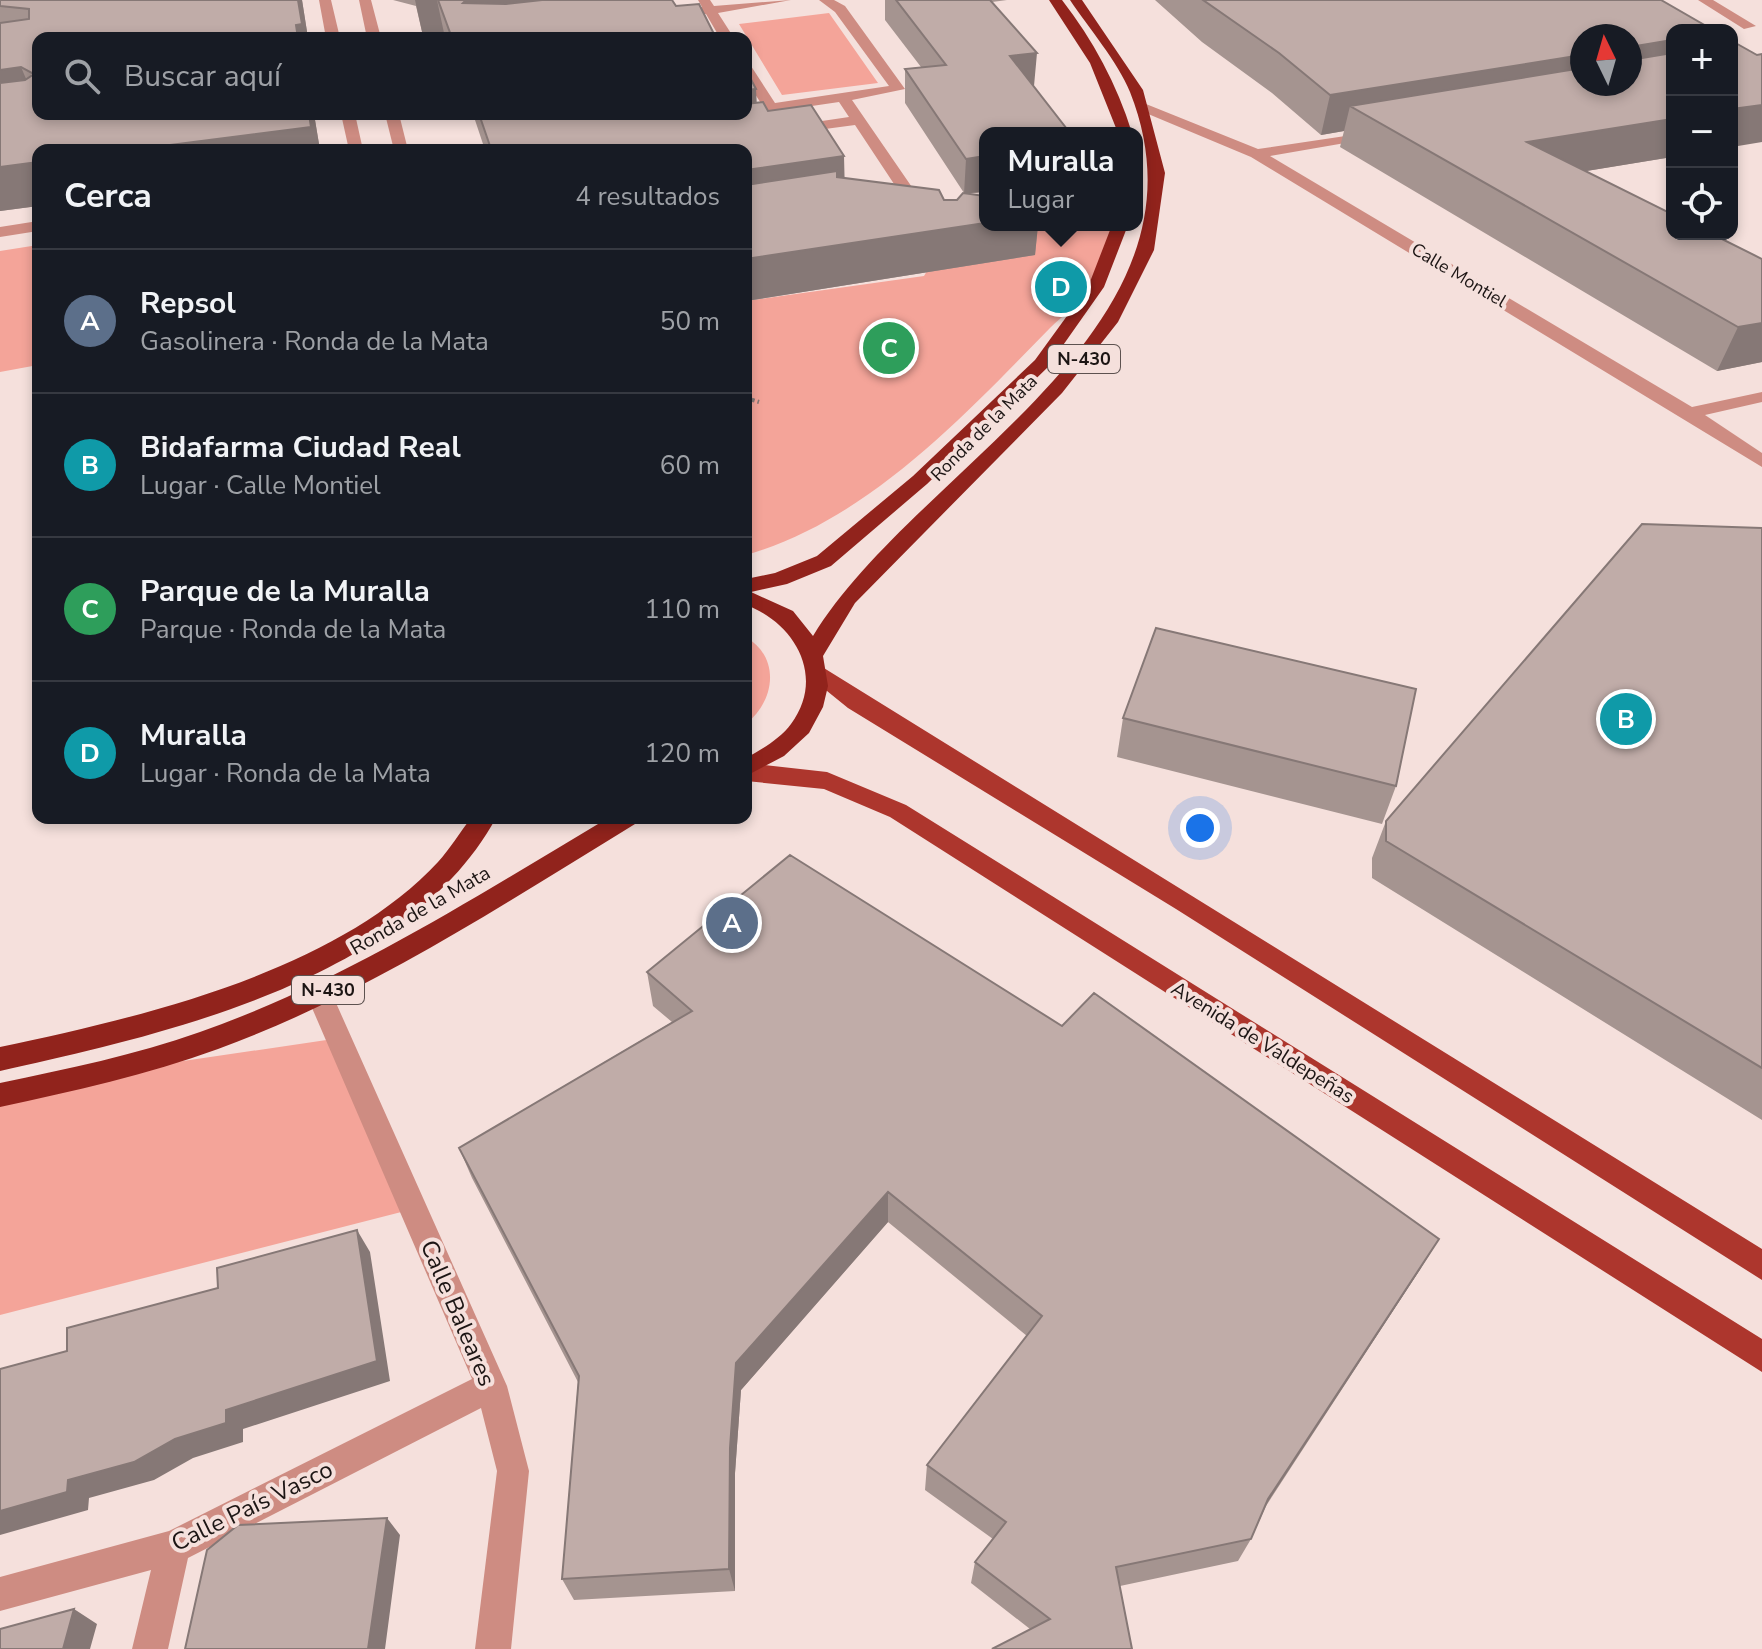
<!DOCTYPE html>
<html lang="es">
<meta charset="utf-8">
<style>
:root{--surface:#171b24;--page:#242831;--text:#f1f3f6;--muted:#9ea1a6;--line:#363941;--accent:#1a73e8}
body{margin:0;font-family:"Nunito Sans",sans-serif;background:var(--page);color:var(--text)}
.controls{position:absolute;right:24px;top:24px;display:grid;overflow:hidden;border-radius:16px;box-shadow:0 4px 12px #0003}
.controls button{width:72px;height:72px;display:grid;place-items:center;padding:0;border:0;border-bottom:2px solid var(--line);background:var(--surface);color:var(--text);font:40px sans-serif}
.compass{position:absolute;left:1570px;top:24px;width:72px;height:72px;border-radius:50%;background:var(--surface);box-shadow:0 4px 12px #0003;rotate:355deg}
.you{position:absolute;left:1200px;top:828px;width:28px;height:28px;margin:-20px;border:6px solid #fff;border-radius:50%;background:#1a73e8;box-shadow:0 0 0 12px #1a73e833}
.badge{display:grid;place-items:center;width:52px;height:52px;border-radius:50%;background:var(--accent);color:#fff;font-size:26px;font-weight:700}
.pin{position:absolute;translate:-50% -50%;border:4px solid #fff;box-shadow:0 2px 8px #0006}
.popup{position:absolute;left:979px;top:127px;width:164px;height:104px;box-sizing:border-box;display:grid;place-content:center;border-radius:16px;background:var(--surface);filter:drop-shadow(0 2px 6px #0005);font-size:26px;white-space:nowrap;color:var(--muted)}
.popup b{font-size:30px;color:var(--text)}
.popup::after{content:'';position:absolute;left:50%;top:100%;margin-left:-16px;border:16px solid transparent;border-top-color:var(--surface)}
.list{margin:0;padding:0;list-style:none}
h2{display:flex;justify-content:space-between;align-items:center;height:104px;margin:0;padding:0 32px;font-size:34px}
h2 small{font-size:26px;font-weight:400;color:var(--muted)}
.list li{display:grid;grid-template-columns:52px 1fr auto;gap:24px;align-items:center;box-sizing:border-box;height:144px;padding:0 32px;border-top:2px solid var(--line)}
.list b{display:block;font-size:30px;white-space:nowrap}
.list p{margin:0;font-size:26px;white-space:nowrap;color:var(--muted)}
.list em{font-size:26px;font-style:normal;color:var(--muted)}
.icon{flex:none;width:44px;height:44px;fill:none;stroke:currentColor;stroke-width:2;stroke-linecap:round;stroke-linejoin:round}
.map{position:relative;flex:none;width:1762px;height:1649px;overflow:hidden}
.search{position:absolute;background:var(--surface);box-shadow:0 4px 12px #0003;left:32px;top:32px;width:720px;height:88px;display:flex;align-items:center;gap:20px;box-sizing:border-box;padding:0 28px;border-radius:16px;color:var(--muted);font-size:30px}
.panel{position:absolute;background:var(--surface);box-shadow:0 4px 12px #0003;left:32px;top:144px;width:720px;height:680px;border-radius:16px}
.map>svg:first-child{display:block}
.green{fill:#f4a499}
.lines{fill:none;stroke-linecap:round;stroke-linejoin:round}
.path{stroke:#857775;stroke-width:4;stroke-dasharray:3 3;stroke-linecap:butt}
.minor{fill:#ce8c82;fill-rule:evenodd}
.major{fill:#ad362d;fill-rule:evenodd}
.highway{fill:#91231c;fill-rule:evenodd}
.wall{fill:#a59490}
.shaded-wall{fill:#867876}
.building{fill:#c0aca8;stroke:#867876;stroke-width:2}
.labels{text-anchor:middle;stroke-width:8;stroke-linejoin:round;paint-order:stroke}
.far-street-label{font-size:18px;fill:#1c1514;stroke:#f5e0dc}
.shield{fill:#f5e0dc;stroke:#5d5250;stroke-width:2}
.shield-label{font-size:18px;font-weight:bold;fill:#1c1514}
.street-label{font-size:20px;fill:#1c1514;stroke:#f5e0dc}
.near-street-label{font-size:24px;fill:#1c1514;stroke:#f5e0dc}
</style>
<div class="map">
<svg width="1762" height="1649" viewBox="0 0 1762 1649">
<rect width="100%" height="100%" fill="#f5e0dc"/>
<path class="green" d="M829 13 878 83 782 95 739 24Z
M985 225H1119C1112 244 1107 272 1095 288 1084 303 1063 314 1050 328 964 416 868 520 746 555V301L924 276 951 231Z
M38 245V365L0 372V251Z
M746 637C781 658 775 701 746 724Z
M340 1038 413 1209 0 1315V1088Z"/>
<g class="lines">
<path class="path" d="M746 398 759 402"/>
<path class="minor" d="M319 0H331L340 38H326Z
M359 0H371L381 38H367Z
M698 0H710L714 6 791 0 718 13 734 38H720L706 14 672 18 666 14 702 7Z
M819 0H834L845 6 905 89 852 100 916 193 913 196 882 199V193L898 190 855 125 795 133 788 129 795 125 849 117 839 102 771 112 766 111 746 80V65L751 66 775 103 889 86 835 12Z
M1698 0H1713L1756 26 1744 29Z
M1146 104 1258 149 1379 131 1381 134 1374 138 1270 156 1692 407 1762 392V402L1705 415 1762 453V467L1251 157 1141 111 1139 108Z
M341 114H355L363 150H349Z
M385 114H399L408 150H394Z
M38 221V231L0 237V227Z
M319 983 328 986 332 994 507 1386 529 1471 511 1649H475L497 1471 481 1408 188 1558 168 1649H132L151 1570 0 1611V1577L169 1531 472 1379 306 994 310 986Z"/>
<path class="major" d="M819 665 1762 1249V1280L1176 909 848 708 811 678 808 673Z
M746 763 827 772 906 805 1762 1339V1372L890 817 824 789 746 781Z"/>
<path class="highway" d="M1049 0H1062C1093 40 1117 84 1132 133H1118L1090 63Z
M1070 0H1082L1143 90 1165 173 1154 250 1118 322 1062 393 855 603 823 656 828 686 823 707 809 733 784 756 746 776V758C762 749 780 739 791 724 826 677 795 623 746 605V579L775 573 817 556 913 476 1035 360 1088 287 1112 225H1128L1104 287 1047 368 927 484 831 566 787 584 751 592 793 611 813 636C916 466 1224 330 1130 92 1118 62 1088 27 1070 0Z
M471 818H496C407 980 166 1034 0 1071V1047C142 1017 336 972 438 862 450 849 460 832 471 818Z
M608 818H639L635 824C501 906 366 995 218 1049 147 1075 74 1091 0 1107V1083C67 1069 135 1055 200 1032 345 981 477 896 608 818Z"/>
</g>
<path class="wall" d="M0 0H302L308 38 38 114H314L320 150H38V206L0 211Z
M393 0H672L676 6 716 38H446L444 33 423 36 416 6Z
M885 0H1007L992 2 1034 86 985 133V192L967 194 985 225H1038L1035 255 746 301V150H485L473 114H746L757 103 768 111 845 178 944 200H957L964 193 905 103V69L921 67 885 20Z
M1155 0H1661L1672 30V157L1586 171 1762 259V362L1717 371 1340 147 1344 131 1321 135 1272 93 1202 42Z
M1762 528V1120L1372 878V858L1386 821Z
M1123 718 1396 786 1382 824 1117 757Z
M647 972 1421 1268 1266 1506 1251 1539 1238 1561 1120 1586 1030 1629 971 1583 975 1562 993 1539 925 1490 927 1465 1027 1336 888 1222 741 1390 735 1473V1591L574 1600 562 1579 578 1382 472 1178 459 1148 672 1022 653 1006Z"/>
<path class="shaded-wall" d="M298 0H302L308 38H298L296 25Z
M415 0H437L444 33 423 36Z
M466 0H660L661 9 463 3Z
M1672 40V77L1630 84V47Z
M1037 53 1034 86 1008 90 1010 56Z
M1582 55V84L1350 106 1344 131 1321 135 1330 95Z
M21 67 38 107 0 113V70Z
M756 89 758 127 746 114V90Z
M1762 105V142L1732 147V109Z
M309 114H314L320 150H131Z
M1672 119V157L1514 183 1527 142Z
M844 156 845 195 746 210V170Z
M985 156V191L964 194 966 159Z
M38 162V206L0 211V167Z
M985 223V225H1038L1035 255 746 301V259Z
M1762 323V362L1717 371 1738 327Z
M888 1192V1222L741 1390 735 1473V1591L729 1569 730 1448 736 1363Z
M357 1230 370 1252 390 1381 243 1429V1442L193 1458 154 1480 89 1498 88 1510 0 1535V1511L226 1410Z
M1439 1239 1421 1268 1254 1523 1268 1499Z
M387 1518 400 1535 385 1649H368Z
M74 1609 97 1624 90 1649H63Z"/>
<path class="building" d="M0 0H298L302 24 296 25 298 38H38V114H309L311 127 131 150H38V162L0 167V83L25 80 34 74 21 67 0 70V23L29 19V9L0 6Z
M438 0H466L463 3 506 4 542 0H672L676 6 699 4 716 38H452Z
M896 0H990L1037 53 1010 56 1070 133H985V156L966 159 905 69 946 65Z
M1203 0H1661L1713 30H1672V40L1630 47V36H1582V55L1330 95 1279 53Z
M1732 41 1757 55 1762 54V105L1732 109Z
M1672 53V119L1527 142 1672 214V234H1712L1762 259V323L1738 327 1350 106 1582 68V84H1630V60Z
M746 70 756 89 746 90Z
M763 102 768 111 811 105 844 156 746 170V150H485L491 149 479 114H746V104Z
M837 171V177L939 190 944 200H957L963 193 985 196V223L746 259V185Z
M1642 524 1762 528V1068L1386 841V821Z
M1156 628 1416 689 1396 786 1123 718Z
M790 855 1062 1026 1094 993 1439 1239 1268 1499 1251 1539 1116 1567 1132 1649H992L1050 1619 975 1562 1006 1522 927 1465 1042 1316 888 1192 736 1363 730 1448 729 1569 562 1579 579 1376 459 1148 692 1011 647 972Z
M357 1230 377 1361 226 1410V1423L175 1439 134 1462 68 1480 67 1492 0 1511V1369L67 1351V1328L218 1288 217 1268Z
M387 1518 368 1649H185L207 1550 238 1525Z
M74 1609 63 1649H0V1629Z"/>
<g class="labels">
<g class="far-street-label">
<text transform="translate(1459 275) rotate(31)" y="6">Calle Montiel</text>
<text transform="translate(984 428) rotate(-45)" y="6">Ronda de la Mata</text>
</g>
<g class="shield">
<rect x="1048" y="345" width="72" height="28" rx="6"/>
<rect x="292" y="976" width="72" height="28" rx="6"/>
</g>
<g class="shield-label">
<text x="1084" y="365">N-430</text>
<text x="328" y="996">N-430</text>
</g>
<g class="street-label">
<text transform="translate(420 910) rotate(-30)" y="7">Ronda de la Mata</text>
<text transform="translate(1263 1042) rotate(32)" y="7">Avenida de Valdepeñas</text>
</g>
<g class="near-street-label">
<text transform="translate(458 1313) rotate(67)" y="8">Calle Baleares</text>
<text transform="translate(252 1506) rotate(-26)" y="8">Calle País Vasco</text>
</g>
</g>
</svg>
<div class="controls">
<button>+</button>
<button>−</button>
<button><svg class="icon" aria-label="locate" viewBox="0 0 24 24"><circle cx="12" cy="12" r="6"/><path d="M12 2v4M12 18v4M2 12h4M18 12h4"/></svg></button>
</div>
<svg class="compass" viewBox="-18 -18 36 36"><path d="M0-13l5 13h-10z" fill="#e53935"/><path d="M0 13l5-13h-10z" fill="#9ea1a6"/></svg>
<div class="you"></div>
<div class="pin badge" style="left:732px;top:923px;background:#5c6f8a">A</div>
<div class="pin badge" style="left:1626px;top:719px;background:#0f9aa8">B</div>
<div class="pin badge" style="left:889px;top:348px;background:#2e9e5b">C</div>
<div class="pin badge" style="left:1061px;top:287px;background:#0f9aa8">D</div>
<div class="popup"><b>Muralla</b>Lugar</div>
<div class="search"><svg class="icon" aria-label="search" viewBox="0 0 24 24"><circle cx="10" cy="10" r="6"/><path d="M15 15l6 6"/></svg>Buscar aquí</div>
<section class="panel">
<h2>Cerca<small>4 resultados</small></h2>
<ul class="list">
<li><span class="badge" style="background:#5c6f8a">A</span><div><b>Repsol</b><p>Gasolinera · Ronda de la Mata</p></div><em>50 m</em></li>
<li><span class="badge" style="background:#0f9aa8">B</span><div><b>Bidafarma Ciudad Real</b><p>Lugar · Calle Montiel</p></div><em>60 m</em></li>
<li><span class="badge" style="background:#2e9e5b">C</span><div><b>Parque de la Muralla</b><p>Parque · Ronda de la Mata</p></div><em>110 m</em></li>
<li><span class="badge" style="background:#0f9aa8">D</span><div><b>Muralla</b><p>Lugar · Ronda de la Mata</p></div><em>120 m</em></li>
</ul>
</section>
</div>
